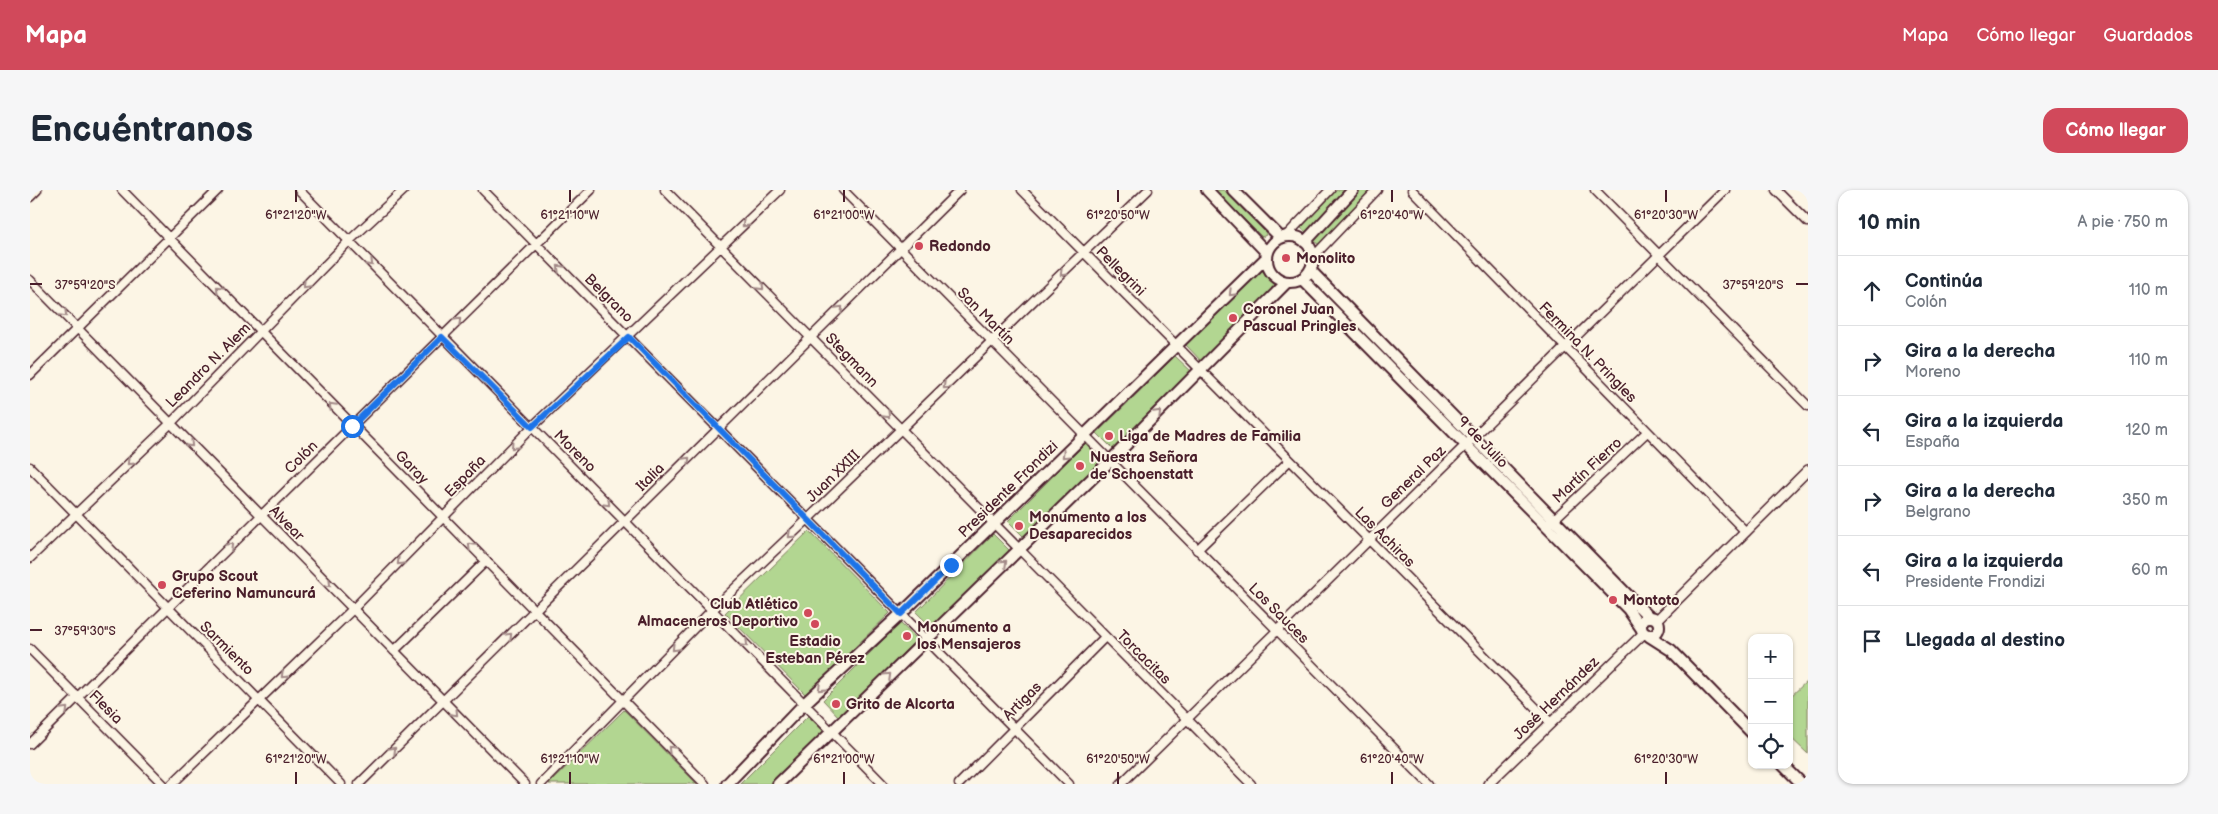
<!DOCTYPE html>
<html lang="es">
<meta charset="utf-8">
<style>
:root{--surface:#fff;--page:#f6f6f7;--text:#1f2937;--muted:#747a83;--line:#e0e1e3;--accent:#d1495b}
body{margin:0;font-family:"Balsamiq Sans",sans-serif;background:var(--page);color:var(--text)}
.controls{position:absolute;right:15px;bottom:15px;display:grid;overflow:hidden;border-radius:10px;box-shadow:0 1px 4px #0004}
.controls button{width:45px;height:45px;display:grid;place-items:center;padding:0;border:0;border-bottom:1px solid var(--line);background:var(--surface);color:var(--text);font:25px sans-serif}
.stop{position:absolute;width:15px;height:15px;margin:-11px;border:4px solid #1a73e8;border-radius:50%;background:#fff}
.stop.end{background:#1a73e8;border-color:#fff;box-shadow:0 1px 5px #0008}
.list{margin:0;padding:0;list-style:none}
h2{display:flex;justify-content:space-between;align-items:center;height:65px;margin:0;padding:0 20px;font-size:21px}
h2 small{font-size:16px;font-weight:400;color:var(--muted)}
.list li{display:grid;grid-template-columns:32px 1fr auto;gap:15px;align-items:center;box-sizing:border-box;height:70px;padding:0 20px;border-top:1px solid var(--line)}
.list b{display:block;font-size:19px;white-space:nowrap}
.list p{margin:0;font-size:16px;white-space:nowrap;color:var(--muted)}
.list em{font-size:16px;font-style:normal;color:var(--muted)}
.icon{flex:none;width:28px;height:28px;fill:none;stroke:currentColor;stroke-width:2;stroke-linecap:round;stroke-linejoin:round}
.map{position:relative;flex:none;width:1778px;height:594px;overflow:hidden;border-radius:15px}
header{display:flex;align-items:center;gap:30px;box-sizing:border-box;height:70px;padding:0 25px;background:var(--accent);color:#fff}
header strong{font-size:24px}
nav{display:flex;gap:28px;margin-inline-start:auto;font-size:18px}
.intro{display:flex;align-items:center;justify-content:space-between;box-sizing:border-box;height:120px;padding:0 30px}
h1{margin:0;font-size:35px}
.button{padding:12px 22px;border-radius:15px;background:var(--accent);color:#fff;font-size:18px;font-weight:700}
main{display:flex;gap:30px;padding:0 30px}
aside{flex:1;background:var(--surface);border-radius:15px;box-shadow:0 1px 4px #0004}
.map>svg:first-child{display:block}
.green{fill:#b2d691;stroke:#7e7a5e}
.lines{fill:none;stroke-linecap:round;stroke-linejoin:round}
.minor-casing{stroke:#4a1f2b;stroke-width:11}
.tertiary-casing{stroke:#4a1f2b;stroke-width:12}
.secondary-casing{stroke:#4a1f2b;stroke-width:14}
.minor{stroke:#fcf5e5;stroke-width:8}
.tertiary{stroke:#fcf5e5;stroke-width:9}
.secondary{stroke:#fcf5e5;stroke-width:10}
.oneway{stroke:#a38a88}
.route{stroke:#1a73e8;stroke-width:6}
.ticks{fill:none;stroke:#4a1f2b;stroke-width:2}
.poi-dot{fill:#d1495b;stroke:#fcf5e5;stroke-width:2}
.labels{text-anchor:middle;stroke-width:4;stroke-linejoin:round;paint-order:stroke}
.poi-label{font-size:15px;font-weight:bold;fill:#4a1f2b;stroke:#fcf5e5;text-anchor:start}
.street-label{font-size:15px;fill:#4a1f2b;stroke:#fcf5e5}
.ticks-label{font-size:12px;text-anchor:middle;fill:#4a1f2b;stroke:#fcf5e5;stroke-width:4;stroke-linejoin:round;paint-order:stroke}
</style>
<header>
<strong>Mapa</strong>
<nav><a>Mapa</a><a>Cómo llegar</a><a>Guardados</a></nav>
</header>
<div class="intro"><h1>Encuéntranos</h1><a class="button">Cómo llegar</a></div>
<main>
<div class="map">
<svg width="1778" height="594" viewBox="0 0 1778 594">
<rect width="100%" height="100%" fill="#fcf5e5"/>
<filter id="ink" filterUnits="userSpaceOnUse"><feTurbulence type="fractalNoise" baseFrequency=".02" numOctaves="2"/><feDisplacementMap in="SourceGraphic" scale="10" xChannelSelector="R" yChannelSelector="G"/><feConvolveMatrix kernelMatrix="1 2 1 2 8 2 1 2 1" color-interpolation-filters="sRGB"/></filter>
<g filter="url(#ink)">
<path class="green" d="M1185 0H1194L1236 43V45L1232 47Z
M1307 0H1317L1277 43 1271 38Z
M1329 0H1340L1289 55 1283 50Z
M1234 78 1250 94 1172 172 1156 155Z
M1285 90 1350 158 1348 160 1282 92Z
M1145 166 1162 182 1084 260 1067 243Z
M1368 177 1434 245 1431 247 1366 179Z
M1056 253 1072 270 994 347 978 331Z
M779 341 860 423 776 505 695 423Z
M963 344 980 361 902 438 886 422Z
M870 433 887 449 809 527 793 510Z
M1778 490V564L1759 546V508Z
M594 520 667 594H519Z
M778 526 795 543 743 594H710Z"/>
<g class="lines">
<defs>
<path id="minor" d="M92 0 675 594
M269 0 853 594
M453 0 1039 594
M635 0 1221 594
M813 0 1399 594
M992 0 1521 533
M1382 0 1716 342
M1565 0 1778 216
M1746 0 1778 32
M0 7 7 0
M1256 46 1300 0
M1283 67 1347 0
M0 90 495 594
M0 185 188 0
M0 277 311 594
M1520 333 1617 242
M1167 360 1259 271
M0 368 140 234 319 51 374 0
M0 459 133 594
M364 461 456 371
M0 554 561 0
M142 594 323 419 502 237 750 0
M329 594 930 0
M511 594 682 420 778 329 1118 0
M929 594 1075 447
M1091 594 1695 0"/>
<path id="tertiary" d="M1627 430 1778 280
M1458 594 1614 443"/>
<path id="secondary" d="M1177 0 1237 63
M1203 0 1251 48
M1237 69a23 23 0 1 1 46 0a23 23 0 1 1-46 0Z
M1275 52 1323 0
M1280 80 1619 427
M1272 89 1598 419 1611 438
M1611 436a9 9 0 1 1 18 0a9 9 0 1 1-18 0Z
M1619 446 1641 460 1722 543
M1753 575 1772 594
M697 594 774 514 871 424 1236 68
M748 594 1080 271 1257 92"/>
</defs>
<use href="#minor" class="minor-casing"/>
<use href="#tertiary" class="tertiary-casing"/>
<use href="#secondary" class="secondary-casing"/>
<use href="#minor" class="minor"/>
<use href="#tertiary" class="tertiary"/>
<use href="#secondary" class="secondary"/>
</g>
<defs><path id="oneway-chevron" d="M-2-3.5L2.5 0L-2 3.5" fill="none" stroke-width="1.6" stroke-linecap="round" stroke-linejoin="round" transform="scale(1.25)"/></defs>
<g class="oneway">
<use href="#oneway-chevron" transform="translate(715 34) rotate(136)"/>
<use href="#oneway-chevron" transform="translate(340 73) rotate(45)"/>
<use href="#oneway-chevron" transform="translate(530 78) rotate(-135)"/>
<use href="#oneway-chevron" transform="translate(1033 83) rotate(136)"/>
<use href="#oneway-chevron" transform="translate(276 95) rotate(134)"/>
<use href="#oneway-chevron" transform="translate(731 97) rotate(45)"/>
<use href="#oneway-chevron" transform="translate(189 99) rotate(-134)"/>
<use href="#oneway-chevron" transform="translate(1202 103) rotate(135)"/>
<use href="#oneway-chevron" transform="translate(810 119) rotate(-45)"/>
<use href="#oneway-chevron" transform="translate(34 124) rotate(45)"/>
<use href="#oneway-chevron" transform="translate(428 131) rotate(-45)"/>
<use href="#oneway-chevron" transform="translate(916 196) rotate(136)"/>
<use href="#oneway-chevron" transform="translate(302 216) rotate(-134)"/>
<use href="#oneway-chevron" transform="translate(1128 223) rotate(-45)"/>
<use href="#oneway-chevron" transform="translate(857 225) rotate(46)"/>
<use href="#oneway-chevron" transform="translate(160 254) rotate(46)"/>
<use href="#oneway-chevron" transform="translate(484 256) rotate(134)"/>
<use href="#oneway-chevron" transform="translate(1035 265) rotate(136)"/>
<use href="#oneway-chevron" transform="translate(657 270) rotate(-45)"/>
<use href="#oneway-chevron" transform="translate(100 272) rotate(136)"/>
<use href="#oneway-chevron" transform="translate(577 313) rotate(45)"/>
<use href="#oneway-chevron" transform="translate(761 345) rotate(137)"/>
<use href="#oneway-chevron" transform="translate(200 356) rotate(-45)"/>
<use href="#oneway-chevron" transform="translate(441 356) rotate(-134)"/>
<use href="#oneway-chevron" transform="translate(370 372) rotate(135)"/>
<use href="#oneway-chevron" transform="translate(974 373) rotate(-44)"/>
<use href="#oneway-chevron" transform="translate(298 394) rotate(45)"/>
<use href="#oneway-chevron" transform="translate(479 446) rotate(-45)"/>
<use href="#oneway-chevron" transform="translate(715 454) rotate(45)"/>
<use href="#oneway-chevron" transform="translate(645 458) rotate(134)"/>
<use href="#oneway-chevron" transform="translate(254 485) rotate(136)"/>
<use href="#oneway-chevron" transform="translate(858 486) rotate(-44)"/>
<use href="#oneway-chevron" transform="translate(791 498) rotate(137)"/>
<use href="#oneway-chevron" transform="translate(35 520) rotate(-45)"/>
<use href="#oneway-chevron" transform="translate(425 523) rotate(46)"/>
<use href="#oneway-chevron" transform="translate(641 559) rotate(-135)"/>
<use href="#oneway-chevron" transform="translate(363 560) rotate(-45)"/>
</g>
</g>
<g class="lines" filter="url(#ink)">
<path class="route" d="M322 236 412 147 502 237 599 147 871 424 921 375"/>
</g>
<path class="ticks" d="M266 0V12M540 0V12M814 0V12M1088 0V12M1362 0V12M1636 0V12M0 94H12M1766 94H1778M0 440H12M266 582V594M540 582V594M814 582V594M1088 582V594M1362 582V594M1636 582V594"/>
<g class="poi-dot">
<circle cx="889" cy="56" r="5"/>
<circle cx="1256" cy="68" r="5"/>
<circle cx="1203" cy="128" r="5"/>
<circle cx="1079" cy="246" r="5"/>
<circle cx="1050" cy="276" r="5"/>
<circle cx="989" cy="336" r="5"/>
<circle cx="132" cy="395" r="5"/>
<circle cx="1583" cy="410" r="5"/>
<circle cx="778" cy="423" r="5"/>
<circle cx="785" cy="434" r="5"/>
<circle cx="877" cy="446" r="5"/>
<circle cx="806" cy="514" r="5"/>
</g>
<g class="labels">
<g class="poi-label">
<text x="899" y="61">Redondo</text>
<text x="1266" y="73">Monolito</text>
<text x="1213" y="124">Coronel Juan<tspan x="1213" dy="17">Pascual Pringles</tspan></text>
<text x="1089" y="251">Liga de Madres de Familia</text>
<text x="1060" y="272">Nuestra Señora<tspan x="1060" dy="17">de Schoenstatt</tspan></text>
<text x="999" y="332">Monumento a los<tspan x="999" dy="17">Desaparecidos</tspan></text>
<text x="142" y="391">Grupo Scout<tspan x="142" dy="17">Ceferino Namuncurá</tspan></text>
<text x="1593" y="415">Montoto</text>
<text x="768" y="419" text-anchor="end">Club Atlético<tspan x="768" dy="17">Almaceneros Deportivo</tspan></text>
<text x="887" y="442">Monumento a<tspan x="887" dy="17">los Mensajeros</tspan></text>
<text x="785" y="456" text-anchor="middle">Estadio<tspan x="785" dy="17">Esteban Pérez</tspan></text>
<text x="816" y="519">Grito de Alcorta</text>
</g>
<g class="street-label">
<text transform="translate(1091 81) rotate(45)" y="5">Pellegrini</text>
<text transform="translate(579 108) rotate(45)" y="5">Belgrano</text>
<text transform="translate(956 126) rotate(45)" y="5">San Martín</text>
<text transform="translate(1558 162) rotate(46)" y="5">Fermina N. Pringles</text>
<text transform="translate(822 170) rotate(46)" y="5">Stegmann</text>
<text transform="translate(178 175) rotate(-45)" y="5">Leandro N. Alem</text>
<text transform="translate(1453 252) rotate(46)" y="5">9 de Julio</text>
<text transform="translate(545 261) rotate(45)" y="5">Moreno</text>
<text transform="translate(271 267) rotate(-45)" y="5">Colón</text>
<text transform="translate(382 277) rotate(45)" y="5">Garay</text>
<text transform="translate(1557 280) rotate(-43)" y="5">Martín Fierro</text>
<text transform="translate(435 286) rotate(-46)" y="5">España</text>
<text transform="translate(803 286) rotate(-44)" y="5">Juan XXIII</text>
<text transform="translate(620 287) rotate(-45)" y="5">Italia</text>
<text transform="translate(1383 287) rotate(-44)" y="5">General Paz</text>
<text transform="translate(978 299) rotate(-44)" y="5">Presidente Frondizi</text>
<text transform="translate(257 333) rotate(45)" y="5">Alvear</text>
<text transform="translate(1355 347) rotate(45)" y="5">Las Achiras</text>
<text transform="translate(1249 423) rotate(45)" y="5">Los Sauces</text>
<text transform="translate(197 458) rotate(45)" y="5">Sarmiento</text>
<text transform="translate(1114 467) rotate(45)" y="5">Torcacitas</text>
<text transform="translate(1526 508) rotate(-44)" y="5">José Hernández</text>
<text transform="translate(992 511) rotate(-45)" y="5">Artigas</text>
<text transform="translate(76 517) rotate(45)" y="5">Flesia</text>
</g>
</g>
<g class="ticks-label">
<text x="266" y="29">61°21'20"W</text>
<text x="540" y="29">61°21'10"W</text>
<text x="814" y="29">61°21'00"W</text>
<text x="1088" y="29">61°20'50"W</text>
<text x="1362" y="29">61°20'40"W</text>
<text x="1636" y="29">61°20'30"W</text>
<text x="55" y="99">37°59'20"S</text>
<text x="1723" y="99">37°59'20"S</text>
<text x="55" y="445">37°59'30"S</text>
<text x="266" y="573">61°21'20"W</text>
<text x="540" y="573">61°21'10"W</text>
<text x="814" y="573">61°21'00"W</text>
<text x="1088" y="573">61°20'50"W</text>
<text x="1362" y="573">61°20'40"W</text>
<text x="1636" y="573">61°20'30"W</text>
</g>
</svg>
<div class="controls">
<button>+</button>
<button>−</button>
<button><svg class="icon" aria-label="locate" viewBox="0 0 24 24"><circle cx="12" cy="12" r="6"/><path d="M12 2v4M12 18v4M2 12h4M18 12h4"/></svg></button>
</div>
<div class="stop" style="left:322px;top:236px"></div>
<div class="stop end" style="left:921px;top:375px"></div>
</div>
<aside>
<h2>10 min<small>A pie · 750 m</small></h2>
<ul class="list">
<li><svg class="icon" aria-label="ahead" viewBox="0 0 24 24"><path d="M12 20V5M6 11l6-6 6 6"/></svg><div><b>Continúa</b><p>Colón</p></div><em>110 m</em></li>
<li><svg class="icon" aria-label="right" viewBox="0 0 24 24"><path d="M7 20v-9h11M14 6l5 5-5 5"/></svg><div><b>Gira a la derecha</b><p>Moreno</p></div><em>110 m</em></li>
<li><svg class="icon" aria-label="left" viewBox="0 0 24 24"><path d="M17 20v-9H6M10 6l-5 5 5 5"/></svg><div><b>Gira a la izquierda</b><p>España</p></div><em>120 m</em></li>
<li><svg class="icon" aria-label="right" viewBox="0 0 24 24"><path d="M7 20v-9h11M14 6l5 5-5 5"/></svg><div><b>Gira a la derecha</b><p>Belgrano</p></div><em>350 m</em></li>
<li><svg class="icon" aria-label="left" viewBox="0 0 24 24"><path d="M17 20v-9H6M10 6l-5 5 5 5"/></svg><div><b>Gira a la izquierda</b><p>Presidente Frondizi</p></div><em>60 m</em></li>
<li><svg class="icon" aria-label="arrive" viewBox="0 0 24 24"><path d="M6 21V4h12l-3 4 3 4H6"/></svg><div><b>Llegada al destino</b></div></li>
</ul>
</aside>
</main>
